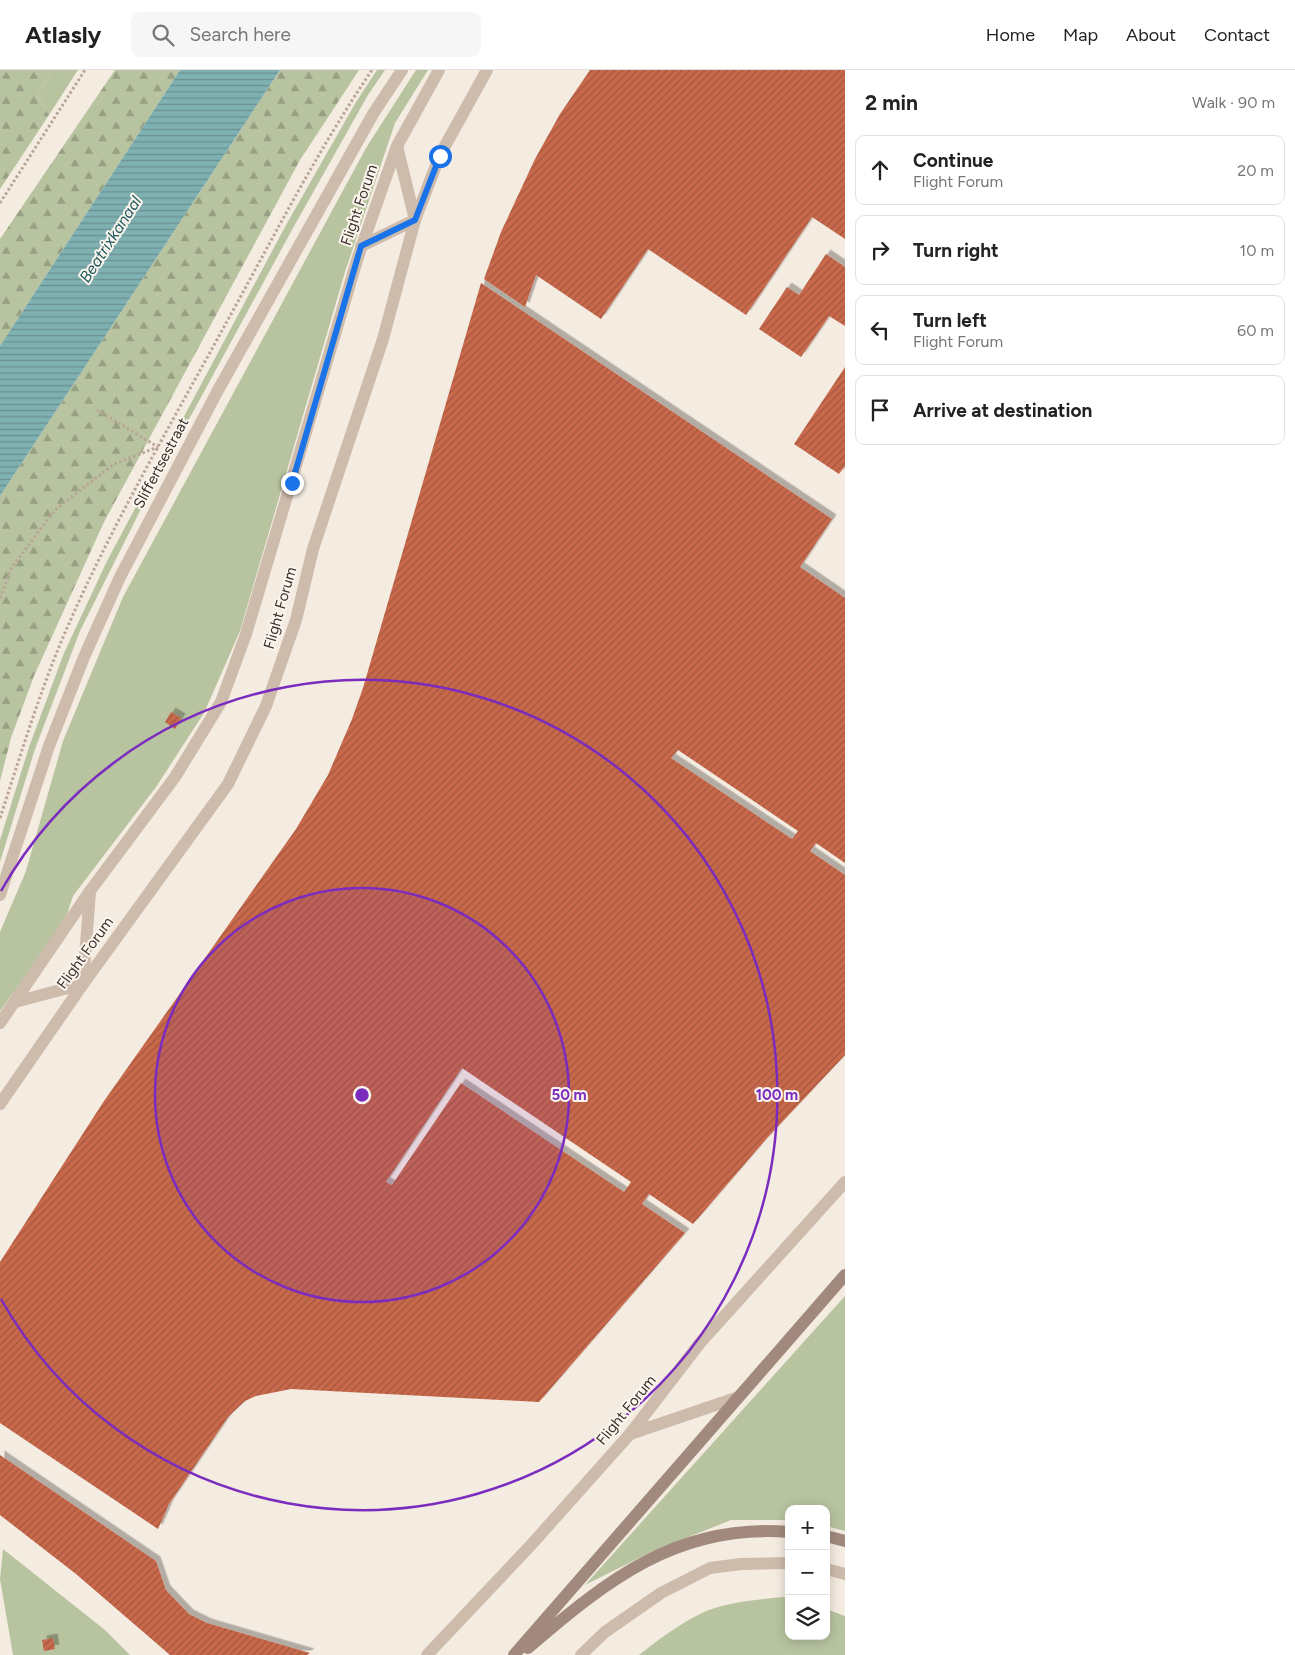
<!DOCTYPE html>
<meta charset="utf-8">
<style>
:root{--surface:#fff;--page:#f6f6f6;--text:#222;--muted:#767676;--line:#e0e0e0}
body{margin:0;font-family:Figtree,sans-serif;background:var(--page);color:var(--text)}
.controls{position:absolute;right:15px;bottom:15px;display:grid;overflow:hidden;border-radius:10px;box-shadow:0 2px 12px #0003}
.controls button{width:45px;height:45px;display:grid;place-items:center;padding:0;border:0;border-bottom:1px solid var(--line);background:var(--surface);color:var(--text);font:25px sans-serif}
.stop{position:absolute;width:15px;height:15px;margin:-11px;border:4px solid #1a73e8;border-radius:50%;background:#fff}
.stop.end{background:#1a73e8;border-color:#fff;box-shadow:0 1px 5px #0008}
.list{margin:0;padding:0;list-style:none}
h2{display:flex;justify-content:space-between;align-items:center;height:65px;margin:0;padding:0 20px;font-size:21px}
h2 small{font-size:16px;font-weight:400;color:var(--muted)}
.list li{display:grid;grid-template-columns:32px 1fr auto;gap:15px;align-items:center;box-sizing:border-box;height:70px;margin:0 10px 10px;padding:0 10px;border:1px solid var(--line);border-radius:10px}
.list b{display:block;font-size:19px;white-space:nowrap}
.list p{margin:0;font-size:16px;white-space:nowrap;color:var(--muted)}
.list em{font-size:16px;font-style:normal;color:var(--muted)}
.icon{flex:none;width:28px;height:28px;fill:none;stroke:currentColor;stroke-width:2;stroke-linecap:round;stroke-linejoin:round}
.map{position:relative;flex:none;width:845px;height:1585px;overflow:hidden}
header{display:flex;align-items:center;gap:30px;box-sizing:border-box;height:70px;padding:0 25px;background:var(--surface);border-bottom:1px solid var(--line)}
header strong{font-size:24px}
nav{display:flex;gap:28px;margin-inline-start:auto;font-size:18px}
.search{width:350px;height:45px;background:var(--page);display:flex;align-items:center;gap:12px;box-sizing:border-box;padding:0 18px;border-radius:10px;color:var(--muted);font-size:19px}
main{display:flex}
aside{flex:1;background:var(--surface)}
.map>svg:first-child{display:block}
.green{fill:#b8c4a0}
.forest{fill:url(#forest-firs)}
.water{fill:url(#water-rules)}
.building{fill:url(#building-hatch);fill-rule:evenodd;filter:url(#shadow)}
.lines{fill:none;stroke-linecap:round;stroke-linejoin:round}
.path{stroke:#b9a596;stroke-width:3;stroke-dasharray:2.5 2.5;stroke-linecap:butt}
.service{stroke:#cdbbac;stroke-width:12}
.minor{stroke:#cdbbac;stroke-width:12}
.tertiary{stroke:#cdbbac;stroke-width:12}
.secondary{stroke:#a18a7d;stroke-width:12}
.route{stroke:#1a73e8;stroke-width:6}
.ring{fill:none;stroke:#7b2cbf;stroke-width:2.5}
.labels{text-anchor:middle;stroke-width:4;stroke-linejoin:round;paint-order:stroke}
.street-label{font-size:15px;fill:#3b302b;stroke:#fbf5ee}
.water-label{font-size:16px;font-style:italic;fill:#1f5a5e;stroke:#fbf5ee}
.centre{fill:#7b2cbf;stroke:#fbf5ee;stroke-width:2.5}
.ring-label{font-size:15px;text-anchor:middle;font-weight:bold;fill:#7b2cbf;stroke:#fbf5ee;stroke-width:4;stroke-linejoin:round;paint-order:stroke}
</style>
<header>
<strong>Atlasly</strong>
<div class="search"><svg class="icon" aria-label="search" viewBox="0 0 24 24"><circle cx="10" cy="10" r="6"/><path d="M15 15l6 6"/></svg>Search here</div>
<nav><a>Home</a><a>Map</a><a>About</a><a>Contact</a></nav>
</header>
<main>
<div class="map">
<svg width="845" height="1585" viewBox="0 0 845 1585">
<defs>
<pattern id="forest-firs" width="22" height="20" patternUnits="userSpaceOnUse" patternTransform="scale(1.25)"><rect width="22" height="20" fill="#b8c4a0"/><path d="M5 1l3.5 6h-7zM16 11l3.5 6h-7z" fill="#97a083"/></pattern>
<pattern id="water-rules" width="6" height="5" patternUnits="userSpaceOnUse" patternTransform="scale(1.25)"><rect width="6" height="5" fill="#7fb0b2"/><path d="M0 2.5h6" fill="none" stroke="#699091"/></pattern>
<pattern id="building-hatch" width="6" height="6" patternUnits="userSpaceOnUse" patternTransform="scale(1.25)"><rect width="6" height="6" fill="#c8694b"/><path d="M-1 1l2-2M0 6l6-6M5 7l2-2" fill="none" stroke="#a4573f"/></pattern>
<filter id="shadow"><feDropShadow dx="4.5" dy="-4.5" stdDeviation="0" flood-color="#0004"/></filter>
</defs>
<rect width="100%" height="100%" fill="#f4ebe1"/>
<path class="green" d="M52 0H78L49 45 37 25Z
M377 0H385L368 25 293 158 150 421 80 561 35 679 0 792V770L29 677 64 583 107 491 286 155 356 32Z
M416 0H428L395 53 345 202 240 561 204 643 156 717 73 826 64 853 0 941V862L26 801 63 671 123 527 366 78Z
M845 1226V1461L826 1456V1439H789V1450H731L651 1482 585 1515Z
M3 1479 105 1560 130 1585H13L0 1509Z
M783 1527 789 1528V1566H826V1539L845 1546V1585H639C658 1570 678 1555 700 1544 724 1532 756 1530 783 1527Z"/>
<path class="forest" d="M0 0H52L37 25 49 45 0 119Z
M115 0H180L0 276V169Z
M280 0H359L300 90 104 452 34 606 11 668 0 711V426Z"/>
<path class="water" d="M180 0H280L0 426V276Z"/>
<path class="building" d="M590 0H845V169L812 147 746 245 648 179 601 249 536 205 525 237 484 209 501 162 535 89 560 44Z
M826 184 845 197V256L829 246 801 287 759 259 787 217 799 225Z
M481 213 832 449 800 497 845 528V793L816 773 810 781 845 805V985L767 1068 693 1154 649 1124 642 1134 685 1163 539 1332 291 1319 256 1326 245 1331 228 1347 169 1434 158 1459 0 1353V1192L104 1031 296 759 328 705 352 649 363 618ZM678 680 798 761 792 769 671 688ZM462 998 631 1112 624 1122 461 1013 392 1115 386 1112Z
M845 297V396L839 404 794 374Z
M171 642 181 648 175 659 165 652Z
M0 1385 156 1491 166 1520 189 1544 207 1553 310 1583 307 1585H170L76 1504 0 1445Z
M53 1568 55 1579 44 1581 42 1570Z"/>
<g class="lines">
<path class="path" d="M0 133 85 0
M97 340 158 377
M0 528 12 497 55 440 114 394 158 377
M0 748C21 684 40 620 67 558 112 455 171 354 225 255 272 170 317 81 372 0"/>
<path class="service" d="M361 176 415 150 397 76
M15 932 83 914 90 821
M630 1364 736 1328"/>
<path class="minor" d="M0 953 90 821 175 707 221 632 246 564 358 187 397 76 439 0
M0 1034 83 914 228 714 266 636 296 550 313 479 383 269 415 150 440 85 487 0
M826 1499 845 1504
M427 1585 531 1475 630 1364 700 1273 845 1112
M581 1585 605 1562 661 1523 710 1498 741 1494 789 1493"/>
<path class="tertiary" d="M0 825 49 676 84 587 120 507 217 322 373 44 402 0"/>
<path class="secondary" d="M826 1466 845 1471
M528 1578C607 1510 678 1453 789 1462
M514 1585 845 1205"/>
</g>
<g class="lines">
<path class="route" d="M292 413 361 176 415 150 440 86"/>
</g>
<circle cx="362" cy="1025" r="207" fill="#7b2cbf" fill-opacity=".12"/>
<g class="ring">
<circle cx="362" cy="1025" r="207"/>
<path d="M1 821A415 415 0 1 1 1 1229"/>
</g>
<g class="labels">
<g class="street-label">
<text transform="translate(359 135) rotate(-71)" y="5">Flight Forum</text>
<text transform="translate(161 393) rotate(-62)" y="5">Sliffertsestraat</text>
<text transform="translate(280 538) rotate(-74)" y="5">Flight Forum</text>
<text transform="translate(85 883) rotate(-54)" y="5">Flight Forum</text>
<text transform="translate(626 1340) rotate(-51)" y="5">Flight Forum</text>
</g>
<g class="water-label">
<text transform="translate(110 169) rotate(-57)" y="6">Beatrixkanaal</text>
</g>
</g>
<circle cx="362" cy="1025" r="8" class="centre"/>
<g class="ring-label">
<text x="569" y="1030">50 m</text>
<text x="777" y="1030">100 m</text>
</g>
</svg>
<div class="controls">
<button>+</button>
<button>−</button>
<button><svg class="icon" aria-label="layers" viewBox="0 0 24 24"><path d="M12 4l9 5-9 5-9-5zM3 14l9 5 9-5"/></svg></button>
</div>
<div class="stop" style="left:440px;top:86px"></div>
<div class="stop end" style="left:292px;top:413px"></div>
</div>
<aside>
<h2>2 min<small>Walk · 90 m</small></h2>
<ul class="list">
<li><svg class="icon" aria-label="ahead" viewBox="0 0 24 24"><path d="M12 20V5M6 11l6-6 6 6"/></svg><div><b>Continue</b><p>Flight Forum</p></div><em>20 m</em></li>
<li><svg class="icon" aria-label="right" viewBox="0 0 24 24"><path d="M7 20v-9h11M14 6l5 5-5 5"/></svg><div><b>Turn right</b></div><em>10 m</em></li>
<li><svg class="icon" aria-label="left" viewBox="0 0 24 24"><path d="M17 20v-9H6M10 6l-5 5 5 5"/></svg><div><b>Turn left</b><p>Flight Forum</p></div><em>60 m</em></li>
<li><svg class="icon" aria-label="arrive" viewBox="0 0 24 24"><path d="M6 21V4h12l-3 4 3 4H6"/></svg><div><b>Arrive at destination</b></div></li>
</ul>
</aside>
</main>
